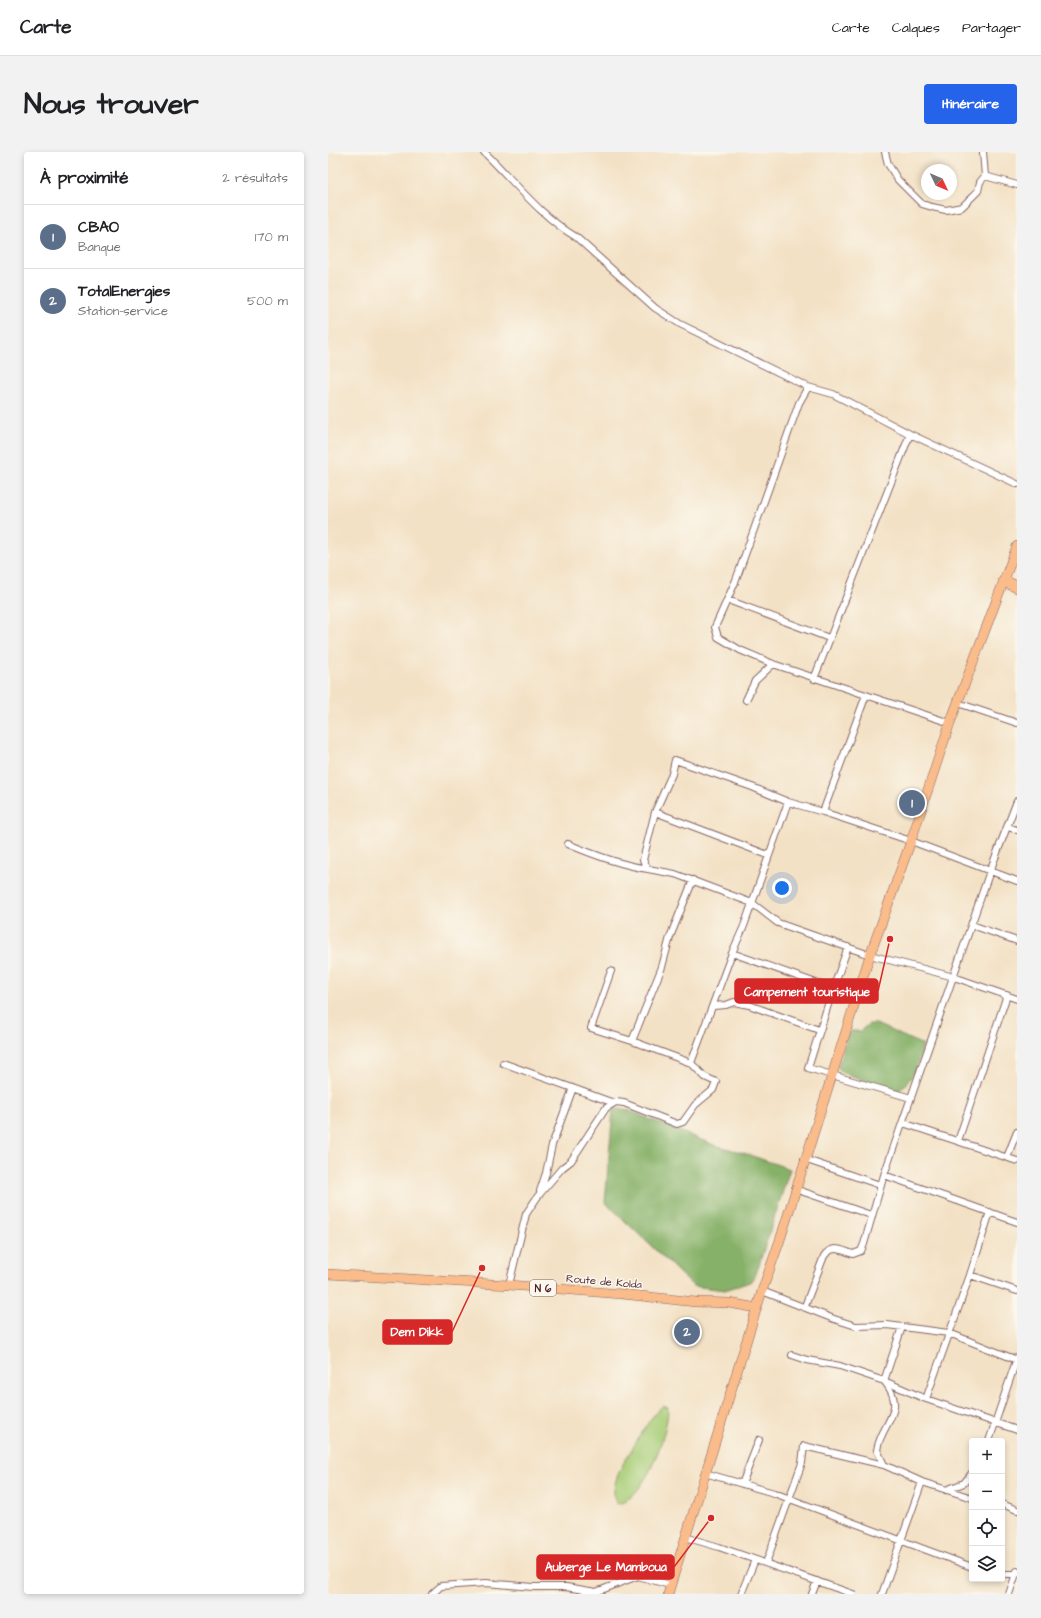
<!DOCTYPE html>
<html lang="fr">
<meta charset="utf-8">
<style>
:root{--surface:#fff;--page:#f2f2f2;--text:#202124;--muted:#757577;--line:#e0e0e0;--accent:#2563eb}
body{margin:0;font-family:"Architects Daughter",sans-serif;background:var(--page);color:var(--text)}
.controls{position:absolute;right:12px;bottom:12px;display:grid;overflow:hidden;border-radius:4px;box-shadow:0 2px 6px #0003}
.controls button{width:36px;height:36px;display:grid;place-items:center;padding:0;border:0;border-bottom:1px solid var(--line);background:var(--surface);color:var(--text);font:20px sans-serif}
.compass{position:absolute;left:593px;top:12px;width:36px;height:36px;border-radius:50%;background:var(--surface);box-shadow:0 2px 6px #0003;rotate:134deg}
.you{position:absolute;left:454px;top:736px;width:14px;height:14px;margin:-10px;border:3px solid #fff;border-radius:50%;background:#1a73e8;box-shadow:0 0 0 6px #1a73e833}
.badge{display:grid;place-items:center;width:26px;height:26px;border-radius:50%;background:var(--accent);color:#fff;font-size:13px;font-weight:700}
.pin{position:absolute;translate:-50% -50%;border:2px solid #fff;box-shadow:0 1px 4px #0006}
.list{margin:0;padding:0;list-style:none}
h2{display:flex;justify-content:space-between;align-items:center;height:52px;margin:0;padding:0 16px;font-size:17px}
h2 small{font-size:13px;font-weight:400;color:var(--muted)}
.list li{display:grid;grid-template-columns:26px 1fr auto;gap:12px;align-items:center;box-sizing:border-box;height:64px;padding:0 16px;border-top:1px solid var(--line)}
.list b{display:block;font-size:15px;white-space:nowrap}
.list p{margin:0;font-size:13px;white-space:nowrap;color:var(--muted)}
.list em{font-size:13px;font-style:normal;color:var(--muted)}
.icon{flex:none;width:22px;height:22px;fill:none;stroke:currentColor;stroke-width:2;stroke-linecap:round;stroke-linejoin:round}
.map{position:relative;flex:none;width:689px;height:1442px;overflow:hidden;border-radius:4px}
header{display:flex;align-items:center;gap:24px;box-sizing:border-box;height:56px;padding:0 20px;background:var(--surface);border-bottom:1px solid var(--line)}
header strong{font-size:19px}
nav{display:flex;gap:22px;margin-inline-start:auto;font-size:14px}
.intro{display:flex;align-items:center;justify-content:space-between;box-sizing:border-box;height:96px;padding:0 24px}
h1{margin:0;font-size:28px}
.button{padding:10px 18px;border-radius:4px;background:var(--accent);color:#fff;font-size:14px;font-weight:700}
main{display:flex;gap:24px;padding:0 24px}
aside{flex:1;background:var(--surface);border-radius:4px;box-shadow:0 2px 6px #0003}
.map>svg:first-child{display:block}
.green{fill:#a9ce78;stroke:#7a7652}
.forest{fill:#86b168;stroke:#68684a}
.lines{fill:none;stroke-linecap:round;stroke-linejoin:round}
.street-casing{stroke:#856361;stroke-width:8}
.primary-casing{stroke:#856361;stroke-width:10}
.highway-casing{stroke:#856361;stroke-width:12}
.street{stroke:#fff;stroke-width:6}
.primary{stroke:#fabc8b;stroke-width:9}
.highway{stroke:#fabc8b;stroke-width:11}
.labels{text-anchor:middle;stroke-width:3;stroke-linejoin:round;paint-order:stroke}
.shield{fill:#fbf7ec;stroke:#7f6065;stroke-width:1}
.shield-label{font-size:10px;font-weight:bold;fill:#4a1f2b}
.street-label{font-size:11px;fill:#4a1f2b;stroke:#fbf7ec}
.leader{fill:none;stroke:#d62828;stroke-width:1.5}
.callout-dot{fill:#d62828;stroke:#fbf7ec;stroke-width:1.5}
.callout{fill:#d62828;stroke:#d62828;stroke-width:1.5}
.callout-label{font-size:12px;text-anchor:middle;font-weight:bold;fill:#fff}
</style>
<header>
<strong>Carte</strong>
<nav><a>Carte</a><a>Calques</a><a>Partager</a></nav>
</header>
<div class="intro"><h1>Nous trouver</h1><a class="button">Itinéraire</a></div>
<main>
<aside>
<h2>À proximité<small>2 résultats</small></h2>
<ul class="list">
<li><span class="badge" style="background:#5c6f8a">1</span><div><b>CBAO</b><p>Banque</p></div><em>170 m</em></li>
<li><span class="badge" style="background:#5c6f8a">2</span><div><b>TotalEnergies</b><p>Station-service</p></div><em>500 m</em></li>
</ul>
</aside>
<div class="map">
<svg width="689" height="1442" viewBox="0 0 689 1442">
<rect width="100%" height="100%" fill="#fbf7ec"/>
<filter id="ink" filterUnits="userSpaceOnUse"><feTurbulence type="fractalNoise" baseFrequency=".025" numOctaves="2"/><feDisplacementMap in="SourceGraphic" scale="8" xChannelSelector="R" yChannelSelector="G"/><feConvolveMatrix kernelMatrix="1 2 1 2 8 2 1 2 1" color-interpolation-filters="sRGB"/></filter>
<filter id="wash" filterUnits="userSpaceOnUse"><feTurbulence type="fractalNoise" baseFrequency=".012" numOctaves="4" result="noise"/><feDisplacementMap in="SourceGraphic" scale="16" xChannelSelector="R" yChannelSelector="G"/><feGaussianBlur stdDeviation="0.9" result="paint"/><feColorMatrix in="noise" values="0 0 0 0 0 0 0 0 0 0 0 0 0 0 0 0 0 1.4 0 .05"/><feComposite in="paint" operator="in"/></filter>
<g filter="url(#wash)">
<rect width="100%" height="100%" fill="#f3e1c5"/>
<path class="green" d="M335 1254 340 1256C340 1281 317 1348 289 1352 278 1334 300 1304 309 1289 317 1277 323 1263 335 1254Z"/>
<path class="forest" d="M541 872H548L595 893C588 916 588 923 570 940L513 920 510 915 521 879H532Z
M285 957H297L386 993 416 1001 462 1017 428 1122 422 1130 397 1138 365 1134 277 1050Z"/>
</g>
<g filter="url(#ink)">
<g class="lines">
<defs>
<path id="street" d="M156 0C186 29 212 64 248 85L327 156 352 172 480 235 505 242 582 282 689 332
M557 0 560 12 570 28 594 52 604 55 618 58 634 55 650 39 652 30 657 24 655 0
M657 24 689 33
M480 235 471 251 408 428 387 475 390 485 412 498 445 512 622 571
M400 448 501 486
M486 527 582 282
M418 548 427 529 445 512
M630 551 689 571
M327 660 344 622 347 608 424 635 460 650 495 660 583 689 689 729
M495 660 538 543
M680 675 689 678
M240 692C266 703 292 713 320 717
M440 703 327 660 315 708 320 717 347 722 424 751 450 771 484 783 542 803 626 825 689 847
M644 773 689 789
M404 801 416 774 460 650
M505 837 520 795
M385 854 398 853 406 850 421 853 491 878
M304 889 334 815 342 785 365 728
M175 911 286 951
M363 911 404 801 505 837 480 916 583 946
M575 971 689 1009
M630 989 679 843
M679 1005 689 980
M476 1007 552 1033
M556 1023 689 1070
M467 1037 543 1063
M212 1039 218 1021 224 993 245 936
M642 1123 689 1139
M181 1133 198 1062 210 1044 234 1016 243 1009 278 956 288 950 296 951 349 972 355 970 367 953 385 938 388 930 377 925 363 911 304 889 263 876 283 819
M434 1139 506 1167 528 1174 559 1173 621 1181 689 1208
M477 1154 496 1104C505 1092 513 1098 525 1102L533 1099 536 1092 556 1023 662 719 689 649
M464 1203 479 1208 512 1214 556 1229 598 1247 689 1278
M556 1229 574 1175
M598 1247 642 1123 662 1060
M661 1289 689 1206
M556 1313 549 1298C553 1271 580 1259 557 1230
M377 1321 446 1341 644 1415
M414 1332 431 1288
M618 1338 636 1331 644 1321
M674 1352 689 1358
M357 1385 391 1395 525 1442
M438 1411 474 1311 476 1294 556 1313 594 1330 644 1346
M674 1422H689
M104 1442 113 1434 158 1431 206 1435H238L268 1440 310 1424 342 1433
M413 1442 427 1408
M484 1442 489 1429
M554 1442 594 1330
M681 1442 689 1419"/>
<path id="primary" d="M0 1122 181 1133 294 1142 368 1150 401 1151 429 1156
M340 1442 434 1139 452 1088 542 803 583 689 622 571 689 394"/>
<path id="highway" d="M676 429 689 435"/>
</defs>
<use href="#street" class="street-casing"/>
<use href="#primary" class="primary-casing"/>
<use href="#highway" class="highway-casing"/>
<use href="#street" class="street"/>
<use href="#primary" class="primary"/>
<use href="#highway" class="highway"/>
</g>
</g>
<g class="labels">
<rect class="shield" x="202" y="1128" width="26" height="16" rx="3"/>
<g class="shield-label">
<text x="215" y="1140">N 6</text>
</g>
<g class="street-label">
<text transform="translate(276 1129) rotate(5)" y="4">Route de Kolda</text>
</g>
</g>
<path class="leader" d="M562 787L550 839M154 1116L124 1180M383 1366L346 1415"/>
<g class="callout-dot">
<circle cx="562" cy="787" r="4"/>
<circle cx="154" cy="1116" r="4"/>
<circle cx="383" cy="1366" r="4"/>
</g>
<g class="callout">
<rect x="407" y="827" width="143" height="24" rx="4"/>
<rect x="55" y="1168" width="69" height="24" rx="4"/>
<rect x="209" y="1403" width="137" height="24" rx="4"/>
</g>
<g class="callout-label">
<text x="479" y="844">Campement touristique</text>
<text x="89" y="1184">Dem Dikk</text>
<text x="278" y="1419">Auberge Le Mamboua</text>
</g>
</svg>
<div class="controls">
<button>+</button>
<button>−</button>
<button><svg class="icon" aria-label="locate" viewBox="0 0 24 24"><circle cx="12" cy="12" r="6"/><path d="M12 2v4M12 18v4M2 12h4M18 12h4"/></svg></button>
<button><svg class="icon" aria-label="layers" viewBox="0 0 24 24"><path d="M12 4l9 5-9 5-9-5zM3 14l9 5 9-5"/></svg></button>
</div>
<svg class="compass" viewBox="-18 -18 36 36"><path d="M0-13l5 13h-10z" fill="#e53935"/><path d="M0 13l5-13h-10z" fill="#757577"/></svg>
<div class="you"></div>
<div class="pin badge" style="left:584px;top:651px;background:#5c6f8a">1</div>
<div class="pin badge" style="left:359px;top:1180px;background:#5c6f8a">2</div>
</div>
</main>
